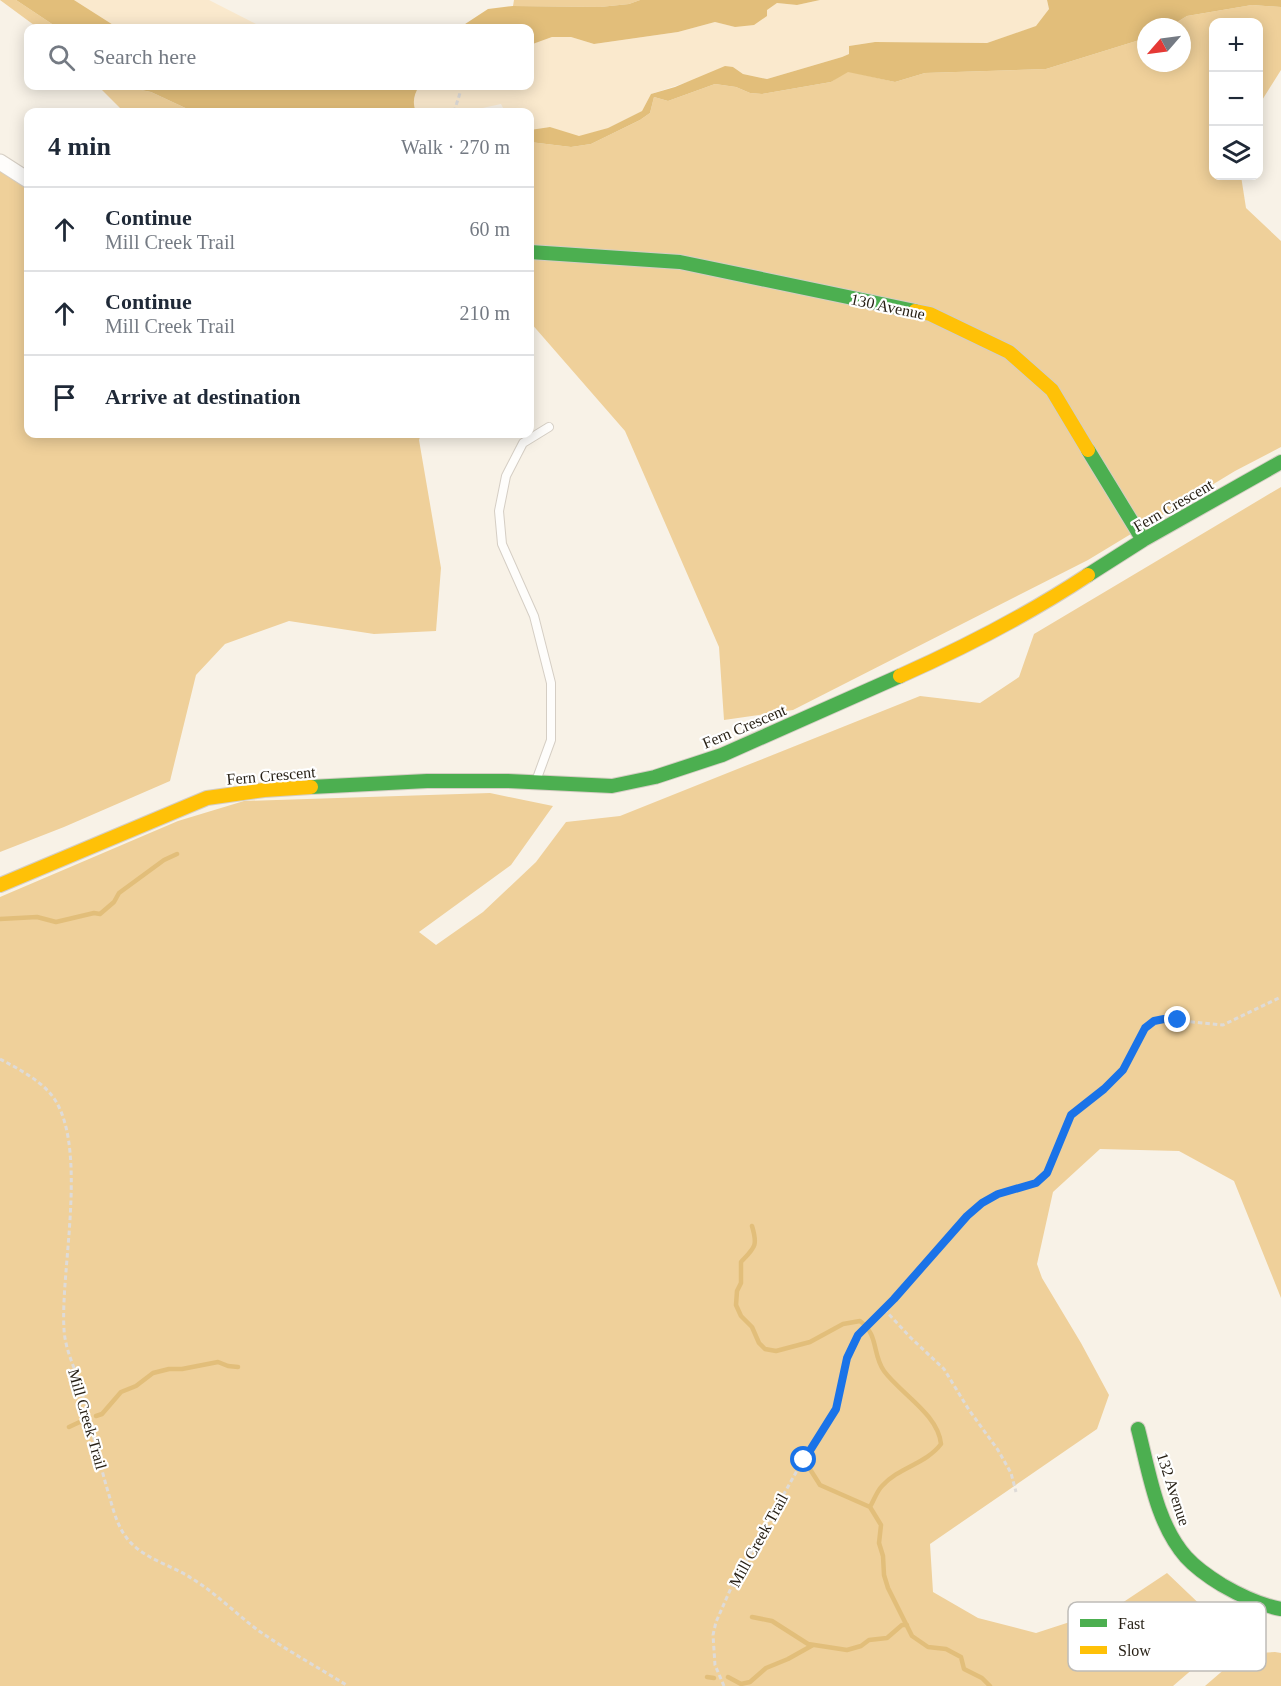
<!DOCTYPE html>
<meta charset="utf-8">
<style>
:root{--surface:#fff;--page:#f6f6f7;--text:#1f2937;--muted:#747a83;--line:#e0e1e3}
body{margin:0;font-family:"Times New Roman",serif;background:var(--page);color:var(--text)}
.controls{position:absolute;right:18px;top:18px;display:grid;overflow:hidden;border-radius:12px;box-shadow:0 3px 15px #0003}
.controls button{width:54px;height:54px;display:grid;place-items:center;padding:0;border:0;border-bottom:2px solid var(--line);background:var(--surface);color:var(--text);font:30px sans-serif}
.compass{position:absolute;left:1137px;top:18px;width:54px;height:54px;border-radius:50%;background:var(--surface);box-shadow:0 3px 15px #0003;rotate:242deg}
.stop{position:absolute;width:18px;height:18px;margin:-14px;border:4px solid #1a73e8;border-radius:50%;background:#fff}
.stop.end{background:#1a73e8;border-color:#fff;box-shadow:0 2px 6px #0008}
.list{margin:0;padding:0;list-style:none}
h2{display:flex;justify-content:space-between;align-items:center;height:78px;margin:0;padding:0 24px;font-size:26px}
h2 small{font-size:20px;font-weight:400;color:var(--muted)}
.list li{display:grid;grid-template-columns:39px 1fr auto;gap:18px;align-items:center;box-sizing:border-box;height:84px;padding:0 24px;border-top:2px solid var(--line)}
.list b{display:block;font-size:22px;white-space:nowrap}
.list p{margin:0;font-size:20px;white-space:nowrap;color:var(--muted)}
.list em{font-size:20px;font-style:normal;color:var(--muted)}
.icon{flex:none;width:33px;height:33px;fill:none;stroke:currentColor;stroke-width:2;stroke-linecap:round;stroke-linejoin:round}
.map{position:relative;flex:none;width:1281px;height:1686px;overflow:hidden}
.search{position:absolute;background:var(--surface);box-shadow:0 3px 15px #0003;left:24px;top:24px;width:510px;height:66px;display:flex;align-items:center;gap:15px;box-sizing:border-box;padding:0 21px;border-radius:12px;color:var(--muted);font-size:22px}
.panel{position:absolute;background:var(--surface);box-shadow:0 3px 15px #0003;left:24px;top:108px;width:510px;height:330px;border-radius:12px}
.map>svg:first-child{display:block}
.green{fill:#fae9cd}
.forest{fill:#efd09a}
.water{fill:#e2be7a}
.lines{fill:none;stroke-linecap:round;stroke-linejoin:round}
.stream{stroke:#e2be7a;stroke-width:4.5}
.lane-casing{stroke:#d5cec4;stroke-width:10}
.street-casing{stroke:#d5cec4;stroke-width:17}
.fast-casing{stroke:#d5cec4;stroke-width:16}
.slow-casing{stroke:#d5cec4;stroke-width:16}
.path{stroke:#dedbd8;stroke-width:3;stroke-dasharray:4.5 3;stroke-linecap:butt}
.lane{stroke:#fefdfb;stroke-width:8}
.street{stroke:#fefdfb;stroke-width:15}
.fast{stroke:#4caf50;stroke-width:14}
.slow{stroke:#ffc107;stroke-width:14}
.route{stroke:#1a73e8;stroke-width:8}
.labels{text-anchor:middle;stroke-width:4.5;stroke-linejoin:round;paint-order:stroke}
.street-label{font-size:16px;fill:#261f14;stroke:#fff}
.key{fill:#fff;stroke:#bebcb8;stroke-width:1.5}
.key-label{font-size:16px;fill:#261f14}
</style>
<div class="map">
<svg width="1281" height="1686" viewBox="0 0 1281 1686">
<rect width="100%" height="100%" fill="#f8f2e7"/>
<path class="green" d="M74 0H209L264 28H118Z
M820 0H1047L1049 9 1037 26 987 43 875 42 849 46V54L842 57 767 79 743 74 733 67 651 94 642 111 608 128 579 137 550 127 530 130V112H505L501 104 464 112H416C412 102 414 95 419 86H530V45L552 37H571L594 44 678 32 715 22 735 27 777 3 797 5Z"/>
<path class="forest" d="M0 0H16L58 28H38Z
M514 0H640L629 4 600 7 513 6Z
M1252 5 1281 7V70L1259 105 1258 22H1214V176H1241L1246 208 1281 241V447L1235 471 1088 560 793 710 724 720 719 647 625 431 530 322V185L532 181 530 168V142L571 147 591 144 640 120 650 113 654 97 668 101 715 84 736 87 750 93 762 94 831 82 847 71 895 82 925 73 1046 69 1146 38V63H1182V27H1169L1187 16Z
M98 86H130L136 89 151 92 194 112H124Z
M0 163 28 180V434H421L419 440 441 568 436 631 374 634 289 621 225 644 196 675 170 781 64 827 0 852Z
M1281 487V1298L1234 1181 1179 1151 1100 1149 1053 1192 1037 1264 1042 1278 1081 1343 1109 1395 1097 1429 930 1544 933 1592 978 1618 1036 1633 1116 1607 1167 1573 1232 1635 1173 1686H0V897L178 821 244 801 490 793 553 806 511 865 419 932 436 945 483 912 536 862 566 822 620 816 920 696 980 703 1019 677 1034 634Z
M1275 1652 1281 1653V1686H1205L1242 1654Z"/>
<path class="water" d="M16 0H74L118 28H58Z
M640 0H820L797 5 777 3 767 10V16L754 25 735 27 715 22 678 32 594 44 571 37H552L530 45V28H459L488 9 513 6 600 7 629 4Z
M1047 0H1281V7L1252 5 1187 16 1169 27H1146V38L1046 69 925 73 895 82 848 72 831 82 762 94 750 93 736 87 715 84 668 101 654 97 650 113 640 120 591 144 571 147 530 142V130L550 127 579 136 608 128 642 111 651 94 675 87 725 66 733 67 743 74 767 79 842 57 849 54V46L875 42 987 43 1036 26 1049 9Z
M130 86H419C414 95 412 102 416 112H194L151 92 136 89Z"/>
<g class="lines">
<path class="stream" d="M0 919 37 917 56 922 94 913 100 914 114 902 119 893 164 860 177 854
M752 1226C758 1246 755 1247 741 1262V1283L737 1291 736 1305 741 1316 752 1327 759 1343 765 1349 776 1351 810 1342 843 1324 860 1321C879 1335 872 1354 884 1371 901 1394 938 1414 941 1444 926 1464 899 1467 882 1486 877 1491 874 1500 870 1507L881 1525 879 1543 883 1556 884 1575 888 1588 912 1636 928 1647 946 1649 961 1657 964 1669 982 1678 990 1686
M96 1416 102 1414 121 1392 136 1386 153 1373 169 1369H182L218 1362 228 1366 238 1367
M69 1427 84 1420
M798 1450 799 1453
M808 1466 820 1485 870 1507
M752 1617 772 1621 808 1644 847 1650 861 1646 869 1640 887 1638 902 1625H907
M707 1677 714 1678
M728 1677 741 1684 750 1682 766 1668 788 1659 813 1645"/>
<defs>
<path id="lane" d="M536 781 551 740V683L534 616 502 544 499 511 506 476 523 443 549 427"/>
<path id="street" d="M0 162 28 180"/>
<path id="fast" d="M530 252 680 262 915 311
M1088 450 1143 540
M1088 575 1143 540 1281 462
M311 787 427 781H508L612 786 655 777 722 755 900 676
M1138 1429C1149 1471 1156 1523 1186 1557 1196 1568 1209 1577 1222 1585 1241 1596 1260 1605 1281 1609"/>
<path id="slow" d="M915 311 930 314 1009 352 1052 390 1088 450
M900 676C965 647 1029 614 1088 575
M0 885 207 798 264 790 311 787"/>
</defs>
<use href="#lane" class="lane-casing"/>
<use href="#street" class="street-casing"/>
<use href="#fast" class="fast-casing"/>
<use href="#slow" class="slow-casing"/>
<path class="path" d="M454 112 460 93
M0 1059C17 1068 36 1078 49 1092 91 1138 60 1269 64 1329 65 1349 74 1366 80 1385 91 1422 98 1459 109 1495 113 1509 117 1525 126 1537 142 1559 170 1564 191 1578 216 1593 236 1614 259 1631 288 1651 319 1668 348 1686
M884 1309 911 1338 944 1369 969 1410 998 1450 1011 1473 1016 1492
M724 1686 715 1665 713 1635 716 1622 731 1588 803 1460 836 1409 847 1358 859 1335 894 1299 967 1216 982 1203 998 1194 1036 1183 1047 1174 1071 1115 1104 1089 1123 1070 1145 1028 1154 1021 1164 1019 1223 1025 1281 997"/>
<use href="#lane" class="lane"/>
<use href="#street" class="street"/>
<use href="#fast" class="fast"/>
<use href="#slow" class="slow"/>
</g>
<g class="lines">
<path class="route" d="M804 1460 836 1409 847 1358 858 1335 894 1299 967 1216 982 1203 998 1194 1036 1183 1047 1173 1071 1115 1104 1089 1123 1070 1145 1028 1154 1021 1164 1019 1178 1020"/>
</g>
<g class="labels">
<g class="street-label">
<text transform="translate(888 306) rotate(12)" y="6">130 Avenue</text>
<text transform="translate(1173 505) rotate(-30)" y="6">Fern Crescent</text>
<text transform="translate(744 726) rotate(-23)" y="6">Fern Crescent</text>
<text transform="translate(271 775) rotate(-5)" y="6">Fern Crescent</text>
<text transform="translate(88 1419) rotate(74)" y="6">Mill Creek Trail</text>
<text transform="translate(1174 1489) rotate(72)" y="6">132 Avenue</text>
<text transform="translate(758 1540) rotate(-61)" y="6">Mill Creek Trail</text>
</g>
</g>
<rect x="1068" y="1602" width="198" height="69" rx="9" class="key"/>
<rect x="1080" y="1619" width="27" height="8" fill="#4caf50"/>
<rect x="1080" y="1646" width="27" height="8" fill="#ffc107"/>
<g class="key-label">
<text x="1118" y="1629">Fast</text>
<text x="1118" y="1656">Slow</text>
</g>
</svg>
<div class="controls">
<button>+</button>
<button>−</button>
<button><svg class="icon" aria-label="layers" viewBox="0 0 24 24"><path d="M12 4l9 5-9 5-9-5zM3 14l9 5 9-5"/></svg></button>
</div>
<svg class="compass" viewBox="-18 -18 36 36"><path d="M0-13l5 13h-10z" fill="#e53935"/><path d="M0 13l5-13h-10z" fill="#747a83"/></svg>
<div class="stop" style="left:804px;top:1460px"></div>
<div class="stop end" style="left:1178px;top:1020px"></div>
<div class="search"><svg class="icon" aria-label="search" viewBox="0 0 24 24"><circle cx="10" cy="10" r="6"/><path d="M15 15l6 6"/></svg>Search here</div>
<section class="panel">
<h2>4 min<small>Walk · 270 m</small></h2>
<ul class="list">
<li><svg class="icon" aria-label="ahead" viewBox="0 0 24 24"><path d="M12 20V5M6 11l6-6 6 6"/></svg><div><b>Continue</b><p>Mill Creek Trail</p></div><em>60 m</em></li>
<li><svg class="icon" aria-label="ahead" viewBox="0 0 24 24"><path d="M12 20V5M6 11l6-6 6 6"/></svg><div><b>Continue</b><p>Mill Creek Trail</p></div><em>210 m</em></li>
<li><svg class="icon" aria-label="arrive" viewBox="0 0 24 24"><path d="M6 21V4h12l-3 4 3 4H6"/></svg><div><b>Arrive at destination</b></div></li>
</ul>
</section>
</div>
